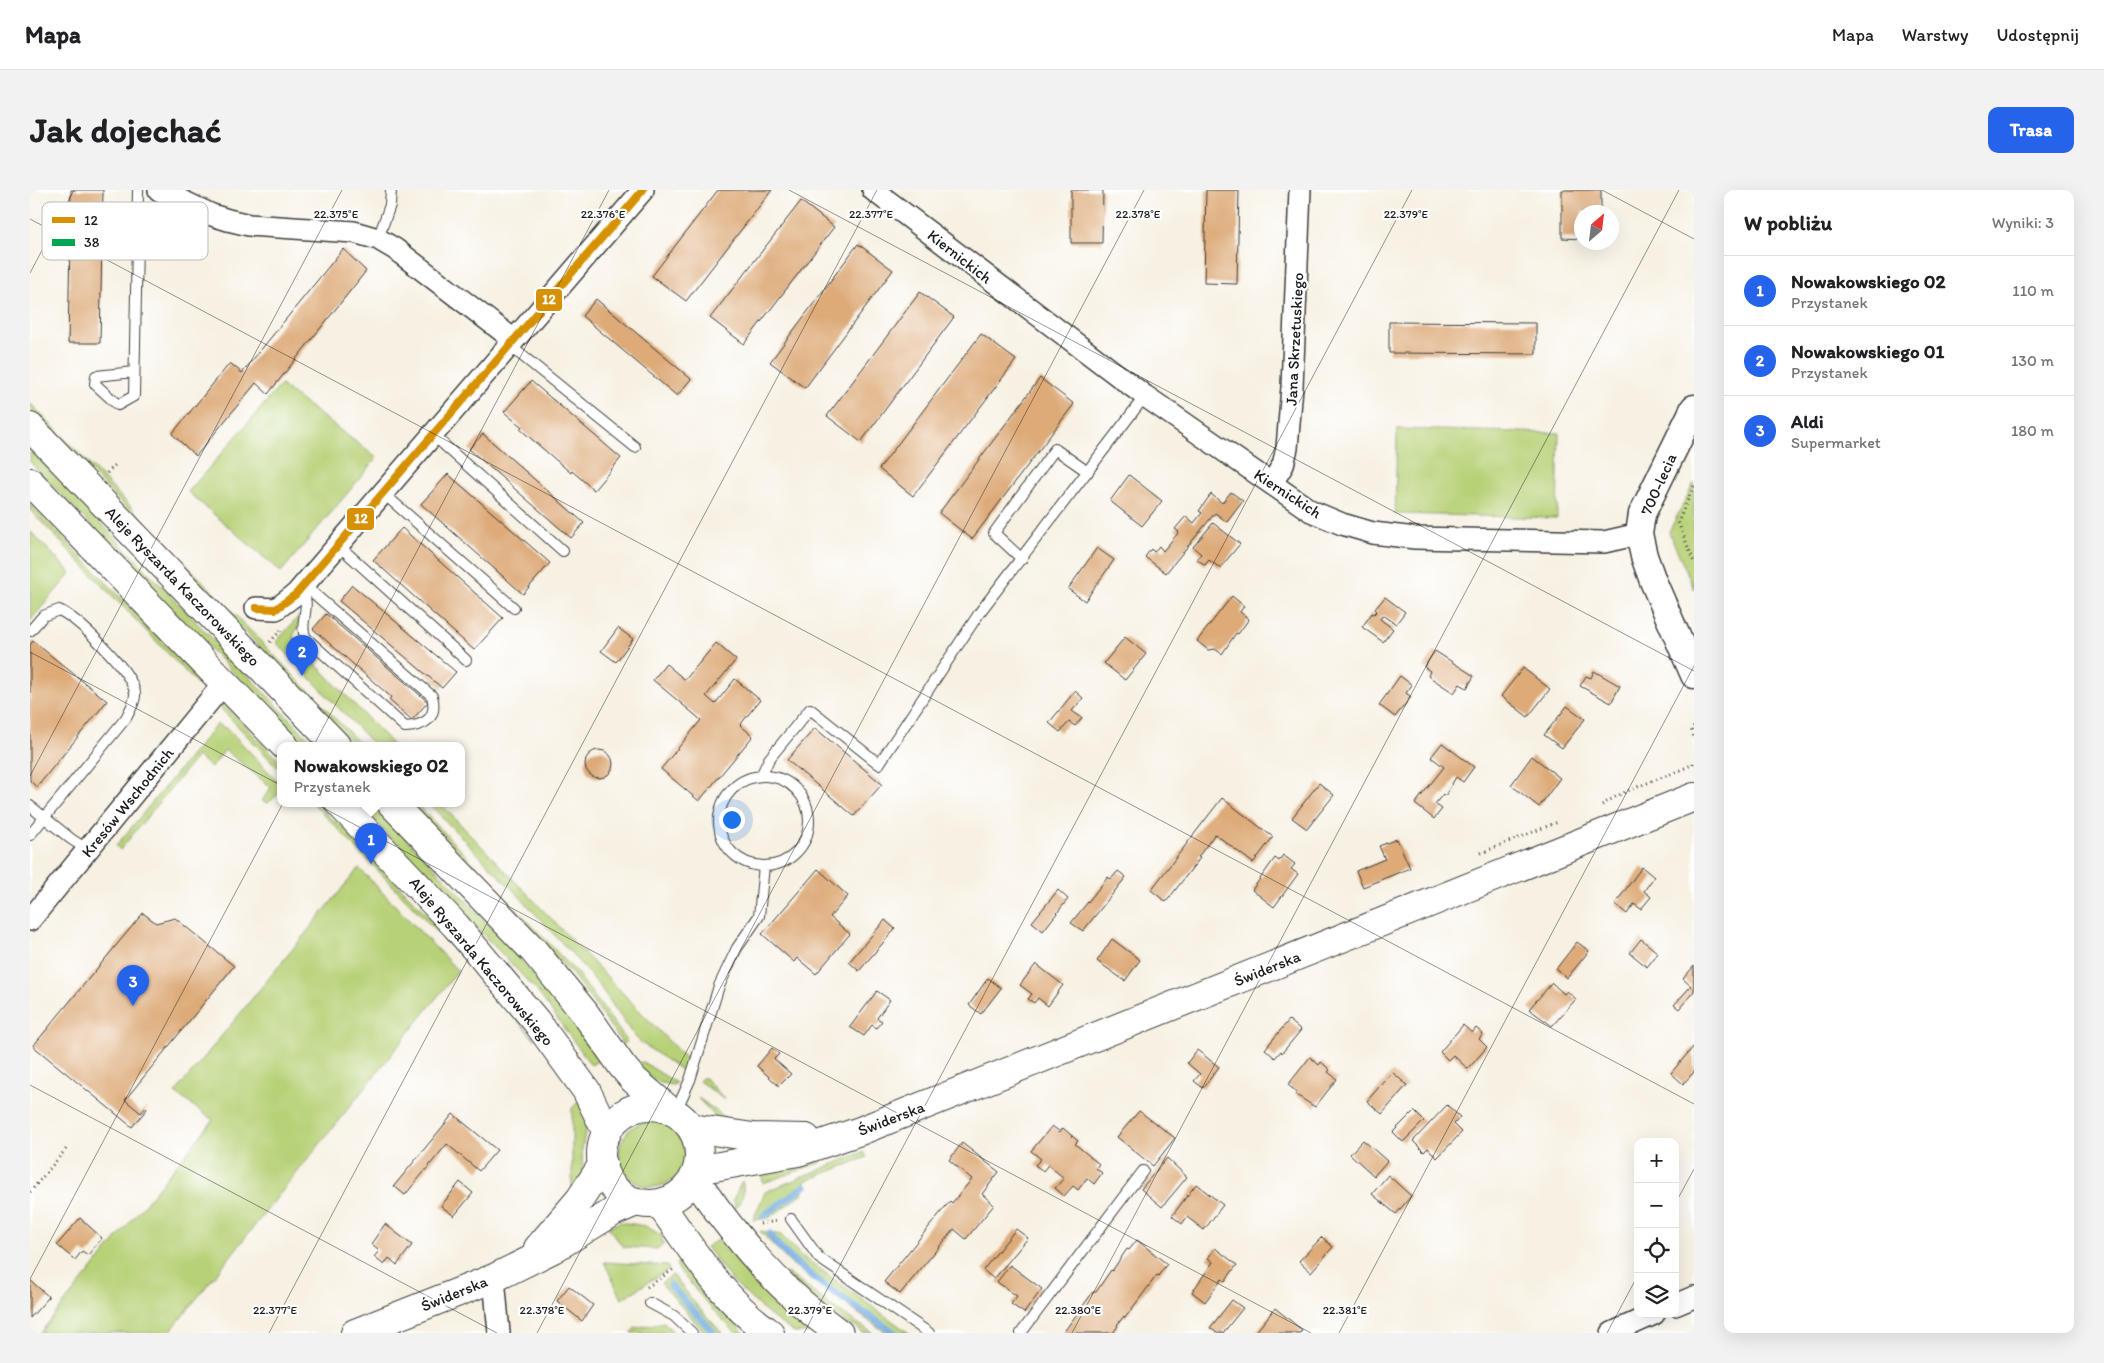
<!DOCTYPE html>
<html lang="pl">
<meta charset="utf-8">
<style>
:root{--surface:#fff;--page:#f2f2f2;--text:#202124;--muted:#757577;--line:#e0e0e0;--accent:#2563eb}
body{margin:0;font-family:Itim,sans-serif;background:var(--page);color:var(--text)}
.controls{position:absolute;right:15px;bottom:15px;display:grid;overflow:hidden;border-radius:10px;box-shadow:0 5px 20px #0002}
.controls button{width:45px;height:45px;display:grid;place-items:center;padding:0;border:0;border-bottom:1px solid var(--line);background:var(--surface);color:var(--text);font:25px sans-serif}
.compass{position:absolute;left:1544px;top:15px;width:45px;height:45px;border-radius:50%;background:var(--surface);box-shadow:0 5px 20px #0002;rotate:28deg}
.you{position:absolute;left:701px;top:629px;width:18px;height:18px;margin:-12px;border:4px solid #fff;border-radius:50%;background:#1a73e8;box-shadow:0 0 0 8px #1a73e833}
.badge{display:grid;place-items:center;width:32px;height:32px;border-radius:50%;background:var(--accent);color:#fff;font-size:16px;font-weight:700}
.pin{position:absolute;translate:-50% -41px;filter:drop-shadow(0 1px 2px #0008)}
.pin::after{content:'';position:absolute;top:26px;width:18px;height:15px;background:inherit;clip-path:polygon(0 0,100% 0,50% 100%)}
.popup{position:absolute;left:247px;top:552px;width:188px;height:65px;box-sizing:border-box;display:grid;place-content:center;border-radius:10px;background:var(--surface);filter:drop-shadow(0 1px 4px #0005);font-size:16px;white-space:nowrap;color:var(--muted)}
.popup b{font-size:19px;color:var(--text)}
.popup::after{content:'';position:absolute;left:50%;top:100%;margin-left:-10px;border:10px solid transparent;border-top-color:var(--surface)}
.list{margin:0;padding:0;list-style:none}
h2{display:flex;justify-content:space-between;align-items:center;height:65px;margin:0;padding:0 20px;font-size:21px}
h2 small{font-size:16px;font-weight:400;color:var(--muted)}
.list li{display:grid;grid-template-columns:32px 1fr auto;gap:15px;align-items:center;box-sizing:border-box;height:70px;padding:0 20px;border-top:1px solid var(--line)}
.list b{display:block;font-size:19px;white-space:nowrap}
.list p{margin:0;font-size:16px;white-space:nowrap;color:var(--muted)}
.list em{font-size:16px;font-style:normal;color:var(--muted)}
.icon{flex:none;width:28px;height:28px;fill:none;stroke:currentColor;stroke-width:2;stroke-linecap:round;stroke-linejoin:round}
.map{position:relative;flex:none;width:1664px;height:1143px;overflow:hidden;border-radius:10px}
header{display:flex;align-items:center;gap:30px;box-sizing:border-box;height:70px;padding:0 25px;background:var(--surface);border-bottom:1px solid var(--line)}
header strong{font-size:24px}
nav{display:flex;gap:28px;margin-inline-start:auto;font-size:18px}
.intro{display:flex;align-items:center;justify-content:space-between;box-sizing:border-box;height:120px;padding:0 30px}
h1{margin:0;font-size:35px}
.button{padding:12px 22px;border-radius:10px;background:var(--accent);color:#fff;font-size:18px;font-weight:700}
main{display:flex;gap:30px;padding:0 30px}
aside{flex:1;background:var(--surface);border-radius:10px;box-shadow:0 5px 20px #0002}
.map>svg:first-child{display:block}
.green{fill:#b7d177;stroke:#6a764a}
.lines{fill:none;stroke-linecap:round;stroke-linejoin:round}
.stream{stroke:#70a9df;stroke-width:7}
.building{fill:#ddaa78}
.service-casing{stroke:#3d3c3a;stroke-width:12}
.minor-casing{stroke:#3d3c3a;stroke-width:24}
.tertiary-casing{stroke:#3d3c3a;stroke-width:29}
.secondary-casing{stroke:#3d3c3a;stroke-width:30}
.primary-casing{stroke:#3d3c3a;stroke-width:30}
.path{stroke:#3d3c3a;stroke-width:3;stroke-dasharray:1 4;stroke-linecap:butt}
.service{stroke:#fff;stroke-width:10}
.minor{stroke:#fff;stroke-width:21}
.tertiary{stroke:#fff;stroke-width:26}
.secondary{stroke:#fff;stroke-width:28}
.primary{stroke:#fff;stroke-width:28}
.bus-1-casing{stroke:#fff;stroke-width:11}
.bus-1{stroke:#d69104;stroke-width:8}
.ticks{fill:none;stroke:#1c1c1c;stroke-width:1;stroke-opacity:0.45}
.labels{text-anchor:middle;stroke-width:4.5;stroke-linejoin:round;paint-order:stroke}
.street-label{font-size:16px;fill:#1c1c1c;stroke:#fff}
.key{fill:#fff;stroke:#bbb;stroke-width:1}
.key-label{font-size:14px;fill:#1c1c1c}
.ticks-label{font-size:12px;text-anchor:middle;fill:#1c1c1c;stroke:#fff;stroke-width:4.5;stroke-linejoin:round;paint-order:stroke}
.line-badge{stroke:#fff;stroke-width:2}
.badge-label{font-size:14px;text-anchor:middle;font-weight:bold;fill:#fff}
</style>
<header>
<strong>Mapa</strong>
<nav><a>Mapa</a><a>Warstwy</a><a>Udostępnij</a></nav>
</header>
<div class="intro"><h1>Jak dojechać</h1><a class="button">Trasa</a></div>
<main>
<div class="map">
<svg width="1664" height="1143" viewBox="0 0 1664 1143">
<rect width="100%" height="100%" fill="#fff"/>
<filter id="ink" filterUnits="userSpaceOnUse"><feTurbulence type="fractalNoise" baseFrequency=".02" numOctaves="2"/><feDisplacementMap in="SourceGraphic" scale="10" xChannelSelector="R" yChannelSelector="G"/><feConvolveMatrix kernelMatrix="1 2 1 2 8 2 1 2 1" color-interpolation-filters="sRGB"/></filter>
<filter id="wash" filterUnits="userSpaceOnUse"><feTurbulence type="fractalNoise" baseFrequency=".0096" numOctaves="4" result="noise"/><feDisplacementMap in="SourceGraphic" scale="20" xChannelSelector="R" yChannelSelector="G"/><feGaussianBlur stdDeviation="1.12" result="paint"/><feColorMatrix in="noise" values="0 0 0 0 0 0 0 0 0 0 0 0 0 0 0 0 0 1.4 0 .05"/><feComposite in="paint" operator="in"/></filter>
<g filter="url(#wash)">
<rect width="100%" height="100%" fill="#f7f1e3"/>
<path class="green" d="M251 195 347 268 251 382 158 302Z
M0 213 331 555H324L163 388V385L156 380 0 219Z
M1367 239 1529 243 1527 328 1365 324Z
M0 260 285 555H273L0 272Z
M1664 293V399L1639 342Z
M0 313 13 327 14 331 18 332 251 573V581L0 320Z
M0 341 41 383 0 431Z
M269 426 268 437 263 446 268 455 363 555H344L246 452Z
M187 534 199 540 251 595V602L238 613 232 611 241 597 195 560 181 578 167 566 90 660 86 656Z
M283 613C295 618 302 632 311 635L420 749 423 754 426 756 505 850 443 779Z
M328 613H341C421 695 504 775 570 870L561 875 507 801Z
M380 613H386L547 783 597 851 593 854 540 781 536 779 470 705Z
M398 613H410L634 846 659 872 654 882 610 852 601 842 569 795 542 764 490 707Z
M329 678 428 781 139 1143H10L183 930 145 903Z
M613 872 646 893 643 895C624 893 618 888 607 873Z
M672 888H675L695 910 669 891Z
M668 908 704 934H692Z
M550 910 558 929 552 958 553 986 542 999V918Z
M589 964a33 33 0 1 1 66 0a33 33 0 1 1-66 0Z
M833 962 837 967 775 991 773 1003 739 1028 723 1030 735 1002Z
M792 972 733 993 731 979Z
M712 991C715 1002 713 1011 704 1019L705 1013 703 1010Z
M590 1032 615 1036 633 1046 632 1052 635 1053 627 1059 593 1057 578 1037Z
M730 1041 751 1045 772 1066 879 1143H857L830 1125 759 1072Z
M691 1048 736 1098 784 1143H764L739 1125 703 1092 676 1057Z
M650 1070 651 1075 693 1122 694 1127 700 1129 714 1143H706L682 1119 649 1080 646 1074Z
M574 1072 637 1076 639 1079 592 1109Z
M757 1083 810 1122 843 1143H833L825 1136 818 1134 759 1091Z
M643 1085 668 1117 692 1143H675L631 1093Z
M634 1132 644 1143H601L605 1138Z"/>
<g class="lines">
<path class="stream" d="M733 1026 775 996
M740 1044C759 1077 832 1121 865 1143
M640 1095 684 1143"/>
</g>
<g id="blocks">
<path class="building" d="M41 0H73L70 153H38Z
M688 0H742L656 111 622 86Z
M1041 0H1073L1072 53H1041Z
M1176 0H1209L1207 94 1174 93Z
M1532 0H1571V22H1552V49L1532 48Z
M771 11 804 37 714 154 680 128Z
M828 54 863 80 775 198 740 172Z
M313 59 336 81 238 204 226 193 166 266 142 244 200 173 212 183Z
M890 102 924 127 831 252 797 226Z
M566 109 661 189 647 206 552 126Z
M1359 132 1506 133V164L1359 163Z
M951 144 986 170 883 306 849 279Z
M1010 188 1044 214 942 349 909 323Z
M501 191 591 268 564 300 542 281 541 283 490 239 492 237 474 222Z
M453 244 554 333 541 348 439 259Z
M418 284 520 373 493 404 391 314Z
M1099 285 1132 311 1112 336 1080 311Z
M1201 302 1213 311 1197 332 1185 323 1136 383 1115 367 1121 359 1124 362 1129 356 1133 361 1149 342 1145 339 1156 326 1164 333 1172 323 1169 321 1181 304 1192 313Z
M1183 333 1210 354 1190 378 1179 370 1175 375 1167 369 1171 364 1163 357Z
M372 338 473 428 444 460 343 370Z
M1067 358 1084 370 1055 411 1038 399Z
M322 395 426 482 412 498 309 411Z
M1202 406 1214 416 1210 422 1219 429 1208 444 1206 443 1192 464 1185 459 1178 460 1167 451Z
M1355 407 1375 422 1366 434 1353 425 1350 429 1363 439 1353 452 1332 437 1342 423 1344 424 1347 421 1345 419Z
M296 424 398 512 382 530 359 510 361 507 283 439Z
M588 438 603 449 586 472 571 461Z
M1095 447 1116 464 1095 490 1074 473Z
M3 451 77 511 7 597 0 591V455Z
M686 453 706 470 676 506 685 514 705 489 730 510 710 535 723 546 669 611 631 579 671 530 623 490 636 474 655 490Z
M1405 461 1444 486 1437 498 1430 494 1424 503 1398 486 1400 481 1394 477Z
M1493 478 1520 499 1498 527 1471 506Z
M1564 481 1590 496 1581 513 1550 496 1556 486 1561 488Z
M1370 486 1382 495 1376 503 1381 507 1365 527 1349 515Z
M1045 501 1053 508 1042 521 1052 528 1045 536 1039 532 1030 542 1019 533Z
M1537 516 1555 529 1532 558 1514 545Z
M785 538 852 594 824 626 757 570Z
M1412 553 1444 577 1433 592 1426 587 1415 606 1413 604 1405 614 1412 619 1404 629 1385 614 1414 577 1401 567Z
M555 574a14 14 0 1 1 28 0a14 14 0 1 1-28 0Z
M1502 566 1530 588 1509 617 1481 595Z
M1289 593 1304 605 1277 639 1262 628Z
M1192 608 1243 647 1223 673 1185 644 1168 667 1170 668 1136 712 1121 700Z
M1367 649 1380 678 1333 697 1326 681 1355 669 1349 656Z
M1253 665 1265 674 1261 679 1268 684 1244 717 1222 700 1245 668 1249 671Z
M1612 677 1624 687 1614 701 1621 707 1611 719 1604 714 1597 724 1585 714Z
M788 679 818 706 800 727 820 744 786 784 767 768 764 772 732 744Z
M1088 681 1096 687 1053 741 1041 733 1078 687 1081 689Z
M1028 700 1038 709 1013 741 1002 732Z
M113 723 126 733 145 728 204 776 95 910 111 923 116 917 117 919 102 937 3 856Z
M855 730 865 739 829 781 819 772Z
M1082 749 1110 770 1095 791 1067 771Z
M1611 749 1628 763 1617 777 1600 763Z
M1547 752 1559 761 1537 788 1526 779Z
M1006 774 1033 795 1018 816 1008 808 1004 813 998 809 1002 804 990 795Z
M1664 776V801L1649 819 1644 815 1661 796 1653 789Z
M958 788 971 798 951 824 939 815Z
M1522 793 1534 804 1537 801 1546 809 1522 836 1499 819Z
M847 801 860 810 847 828 852 831 846 838 842 835 834 846 820 837Z
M1259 830 1271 840 1252 863 1251 861 1245 868 1235 859Z
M1433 835 1442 843 1446 838 1453 844 1449 849 1457 857 1438 879 1423 865 1418 870 1410 862Z
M1664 856V882L1653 894 1641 883Z
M742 858 749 864 744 869 761 884 749 896 727 876Z
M1167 860 1189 877 1173 898 1164 891 1170 884 1157 873Z
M1280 867 1289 875 1291 872 1300 880 1298 882 1307 889 1285 917 1265 904 1267 902 1258 895Z
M1362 882 1377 895 1352 924 1337 911Z
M1417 915 1430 927 1424 934 1432 942 1407 968 1398 958 1394 962 1383 951Z
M1109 921 1145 948 1123 976 1087 947Z
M1384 921 1394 931 1373 952 1363 942Z
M423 924 467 960 449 981 417 954 375 1005 364 996Z
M1022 936 1030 942 1033 938 1048 951 1045 954 1069 974 1066 978 1072 983 1064 994 1057 988 1048 1000 1043 996 1034 1006 1025 998 1034 988 1018 975 1013 981 1005 975 1011 969 1001 961Z
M1333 950 1357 971 1344 986 1320 964Z
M932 953 969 982 952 1004 964 1015 936 1049 924 1039 870 1104 854 1092 920 1011 922 1013 942 989 919 970Z
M1137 968 1157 987 1132 1017 1111 999Z
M1358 985 1381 1006 1366 1024 1342 1004Z
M430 992 443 1003 424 1026 411 1016Z
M1166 994 1193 1015 1174 1040 1157 1027 1152 1034 1142 1026Z
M50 1028 72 1048 58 1065 52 1061 45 1070 27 1055Z
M355 1034 382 1055 367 1075 359 1068 354 1075 344 1067 349 1061 341 1054Z
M986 1039 998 1048 964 1089 953 1080Z
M1292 1047 1303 1057 1281 1082 1269 1071Z
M1107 1050 1137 1074 1128 1086 1127 1085 1095 1128 1094 1126 1087 1135 1088 1136 1083 1143H1033L1063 1102H1066L1081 1080 1082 1081 1097 1059 1099 1060Z
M1185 1058 1207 1075 1195 1091 1192 1089 1175 1112 1162 1102 1183 1072 1178 1068Z
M980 1075 1012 1099 994 1123 981 1114 987 1106 967 1092Z
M0 1090 19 1107 0 1128Z
M539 1096 563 1115 552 1131 527 1111Z
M1202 1110 1213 1118 1193 1143H1187L1180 1138Z
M1245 1118 1272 1140 1270 1143H1225Z"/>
</g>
</g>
<g filter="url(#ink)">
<use href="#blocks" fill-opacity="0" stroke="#3d3c3a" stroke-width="1"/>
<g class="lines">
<defs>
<path id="service" d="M348 49 360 15 361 0
M479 155 605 257
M104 182 66 186 65 194 88 215 104 206C105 138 107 69 108 0
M403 245 533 361
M353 303 484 418
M308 355 436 470
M992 369 964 343 1025 259 1058 282
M272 398C282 418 268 434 276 448L375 537C395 536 408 528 402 506L274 395
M0 441 13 426 29 420C50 430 97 477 104 499 108 508 100 520 96 528L0 645
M731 586 739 569 780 519 849 574 950 422 1115 206
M689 631a45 45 0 1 1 90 0a45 45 0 1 1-90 0Z
M0 616 41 649 58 660
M645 923 660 890 689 796 707 758 729 726 734 676
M761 1029 789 1068 899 1143
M620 1113 644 1126 662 1143
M991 1143 1113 981"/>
<path id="minor" d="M129 0 182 25 198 30 219 35 324 42 348 49 365 59 484 150
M843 0 1115 206 1281 321 1312 334 1343 343 1385 348 1574 352 1609 344
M1242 293 1253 275 1257 258 1262 197 1270 0
M226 418 246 419 266 404 613 0
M0 730 194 493
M464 1088 469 1143
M1645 1115 1664 1107
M1582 1143 1624 1124"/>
<path id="tertiary" d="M1664 218 1612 324 1609 344 1614 366 1623 391 1664 485"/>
<path id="secondary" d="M662 938 723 947 776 948
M667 980 768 962 830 941 1664 607
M508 1058 550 1009 573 974
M325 1143 464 1088 523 1059 583 1022 606 1012"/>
<path id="primary" d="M0 237 306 555
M0 292 254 555
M309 613 426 736 506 831 556 900 577 943
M361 613 504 761 554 822 592 876 603 889 638 919
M571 965a49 49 0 1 1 98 0a49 49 0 1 1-98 0Z
M664 987C706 1049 748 1099 809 1143
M629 1013C662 1059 692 1110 740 1143"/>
</defs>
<use href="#service" class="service-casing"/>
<use href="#minor" class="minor-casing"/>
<use href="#tertiary" class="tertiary-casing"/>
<use href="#secondary" class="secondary-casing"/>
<use href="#primary" class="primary-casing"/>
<path class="path" d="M77 283 87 273
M1664 296 1648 332 1664 372
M240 452 251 440
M1664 537 1661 539 1664 547
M1572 615C1600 596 1634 589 1663 574L1664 569
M1451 663 1528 632
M0 1002 37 958
M730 1034 746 1031
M617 1097 644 1079"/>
<use href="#service" class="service"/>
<use href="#minor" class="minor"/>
<use href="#tertiary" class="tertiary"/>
<use href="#secondary" class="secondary"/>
<use href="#primary" class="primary"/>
<defs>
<path id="bus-1" d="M226 418 246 419 266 404 613 0"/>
</defs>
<use href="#bus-1" class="bus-1-casing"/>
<use href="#bus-1" class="bus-1"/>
</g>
</g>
<path class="ticks" d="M759 0 1664 481M1572 0 1664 49M0 29 1664 914M0 83 44 0M0 462 1281 1143M0 586 312 0M0 895 467 1143M1645 1014 1664 979M0 1089 579 0M239 1143 847 0M507 1143 1114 0M774 1143 1382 0M1042 1143 1649 0M1309 1143 1664 476M1577 1143 1608 1085"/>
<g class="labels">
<g class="street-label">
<text transform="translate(930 66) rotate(38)" y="6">Kiernickich</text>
<text transform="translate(1264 149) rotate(-87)" y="6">Jana Skrzetuskiego</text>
<text transform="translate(1628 294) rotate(-66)" y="6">700-lecia</text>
<text transform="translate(1258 303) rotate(33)" y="6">Kiernickich</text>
<text transform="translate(153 396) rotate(46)" y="6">Aleje Ryszarda Kaczorowskiego</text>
<text transform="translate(97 612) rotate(-51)" y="6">Kresów Wschodnich</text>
<text transform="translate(452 771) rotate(50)" y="6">Aleje Ryszarda Kaczorowskiego</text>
<text transform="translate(1237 778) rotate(-22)" y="6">Świderska</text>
<text transform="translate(861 928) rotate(-21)" y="6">Świderska</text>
<text transform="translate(424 1103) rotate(-22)" y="6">Świderska</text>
</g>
</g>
<rect x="12" y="12" width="166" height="58" rx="8" class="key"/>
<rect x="22" y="27" width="23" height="6" fill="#d69104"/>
<rect x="22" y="49" width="23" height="7" fill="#00a651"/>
<g class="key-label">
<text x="54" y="35">12</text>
<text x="54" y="57">38</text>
</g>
<g class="ticks-label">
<text x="573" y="28">22.376°E</text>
<text x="841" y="28">22.377°E</text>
<text x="1108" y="28">22.378°E</text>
<text x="1376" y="28">22.379°E</text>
<text x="306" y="28">22.375°E</text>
<text x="245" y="1124">22.377°E</text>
<text x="512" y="1124">22.378°E</text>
<text x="780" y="1124">22.379°E</text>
<text x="1048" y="1124">22.380°E</text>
<text x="1315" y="1124">22.381°E</text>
</g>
<g class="line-badge">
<rect x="505" y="98" width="28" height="24" rx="5" fill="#d69104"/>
<rect x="316" y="317" width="29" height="24" rx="5" fill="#d69104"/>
</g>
<g class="badge-label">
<text x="519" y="114">12</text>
<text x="331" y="333">12</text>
</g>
</svg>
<div class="controls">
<button>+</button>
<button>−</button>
<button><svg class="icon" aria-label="locate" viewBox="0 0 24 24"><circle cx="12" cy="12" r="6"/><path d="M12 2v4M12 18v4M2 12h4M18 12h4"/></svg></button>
<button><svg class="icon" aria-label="layers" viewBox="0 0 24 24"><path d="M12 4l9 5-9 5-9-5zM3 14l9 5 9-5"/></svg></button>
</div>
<svg class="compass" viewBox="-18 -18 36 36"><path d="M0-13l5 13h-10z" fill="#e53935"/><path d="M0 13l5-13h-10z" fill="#757577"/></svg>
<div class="you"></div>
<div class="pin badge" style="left:341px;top:674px">1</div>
<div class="popup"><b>Nowakowskiego 02</b>Przystanek</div>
<div class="pin badge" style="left:272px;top:486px">2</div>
<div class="pin badge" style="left:103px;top:816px">3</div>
</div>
<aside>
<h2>W pobliżu<small>Wyniki: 3</small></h2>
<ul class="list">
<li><span class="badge">1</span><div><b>Nowakowskiego 02</b><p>Przystanek</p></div><em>110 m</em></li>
<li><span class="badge">2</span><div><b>Nowakowskiego 01</b><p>Przystanek</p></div><em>130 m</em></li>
<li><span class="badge">3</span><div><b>Aldi</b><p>Supermarket</p></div><em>180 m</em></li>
</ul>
</aside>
</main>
